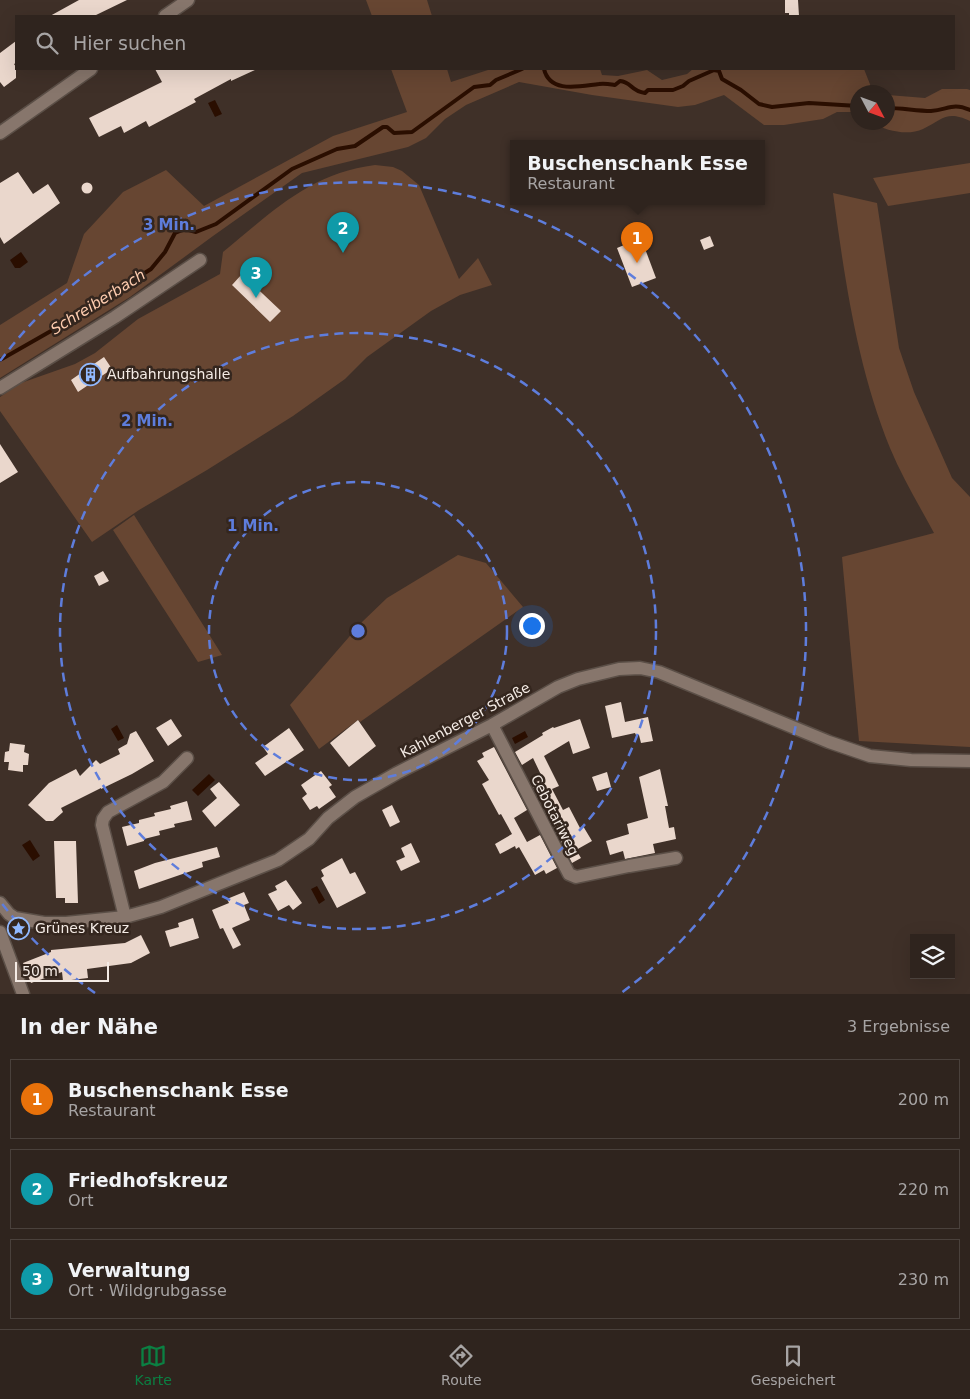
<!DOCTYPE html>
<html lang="de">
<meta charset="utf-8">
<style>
:root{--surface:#2f241e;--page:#372c27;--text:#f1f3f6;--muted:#a7a4a4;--line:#4a413c;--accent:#0b8043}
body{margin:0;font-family:"DejaVu Sans",sans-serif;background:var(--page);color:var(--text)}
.controls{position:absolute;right:15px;bottom:15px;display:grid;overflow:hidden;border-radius:0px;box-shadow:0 5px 20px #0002}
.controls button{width:45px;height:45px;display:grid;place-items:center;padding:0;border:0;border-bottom:1px solid var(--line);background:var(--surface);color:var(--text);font:25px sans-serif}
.compass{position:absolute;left:850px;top:85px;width:45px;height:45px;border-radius:50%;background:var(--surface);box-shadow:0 5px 20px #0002;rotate:131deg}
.scale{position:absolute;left:15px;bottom:12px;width:94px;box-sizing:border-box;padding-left:5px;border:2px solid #f4ebe5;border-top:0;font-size:14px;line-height:18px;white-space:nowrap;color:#f4ebe5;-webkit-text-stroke:4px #34261e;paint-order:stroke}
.you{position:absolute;left:531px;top:625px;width:18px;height:18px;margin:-12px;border:4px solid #fff;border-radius:50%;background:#1a73e8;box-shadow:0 0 0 8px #1a73e833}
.badge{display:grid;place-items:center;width:32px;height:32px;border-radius:50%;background:var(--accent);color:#fff;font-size:16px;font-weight:700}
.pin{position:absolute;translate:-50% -41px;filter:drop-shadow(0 1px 2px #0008)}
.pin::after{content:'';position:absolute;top:26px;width:18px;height:15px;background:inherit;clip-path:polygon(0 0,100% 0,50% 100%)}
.popup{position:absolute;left:510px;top:140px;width:255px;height:65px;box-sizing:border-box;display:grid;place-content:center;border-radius:0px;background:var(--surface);filter:drop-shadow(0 1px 4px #0005);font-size:16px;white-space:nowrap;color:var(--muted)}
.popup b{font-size:19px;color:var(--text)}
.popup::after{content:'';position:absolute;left:50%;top:100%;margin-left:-10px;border:10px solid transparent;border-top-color:var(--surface)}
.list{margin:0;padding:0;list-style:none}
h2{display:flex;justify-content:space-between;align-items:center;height:65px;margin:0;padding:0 20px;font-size:21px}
h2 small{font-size:16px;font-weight:400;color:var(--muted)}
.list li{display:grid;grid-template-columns:32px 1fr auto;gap:15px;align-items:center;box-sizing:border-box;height:80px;margin:0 10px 10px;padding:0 10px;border:1px solid var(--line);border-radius:0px}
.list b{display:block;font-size:19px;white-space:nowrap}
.list p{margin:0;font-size:16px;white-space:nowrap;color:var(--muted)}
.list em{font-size:16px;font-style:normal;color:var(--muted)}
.icon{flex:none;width:28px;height:28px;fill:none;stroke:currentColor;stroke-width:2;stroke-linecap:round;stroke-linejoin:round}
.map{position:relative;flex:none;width:970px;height:994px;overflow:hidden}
.search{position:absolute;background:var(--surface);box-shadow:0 5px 20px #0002;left:15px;right:15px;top:15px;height:55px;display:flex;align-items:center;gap:12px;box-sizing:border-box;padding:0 18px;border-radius:0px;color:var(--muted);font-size:19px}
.sheet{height:335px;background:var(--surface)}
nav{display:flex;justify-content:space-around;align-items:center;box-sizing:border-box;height:70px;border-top:1px solid var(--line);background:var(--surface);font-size:14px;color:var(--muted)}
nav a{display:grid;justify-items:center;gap:2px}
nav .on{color:var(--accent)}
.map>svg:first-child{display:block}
.green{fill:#674632}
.water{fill:#2a0e00}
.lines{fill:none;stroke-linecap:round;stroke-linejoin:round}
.stream{stroke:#2a0e00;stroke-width:4}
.building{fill:#ead7cc}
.minor-casing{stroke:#5b4f47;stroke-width:15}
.minor{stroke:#87766c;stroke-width:12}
.ring{fill:none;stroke:#5e7ddc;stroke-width:2.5;stroke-dasharray:9 6}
.labels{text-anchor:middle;stroke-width:5;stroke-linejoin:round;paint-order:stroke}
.poi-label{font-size:14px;fill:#f4ebe5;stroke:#34261e;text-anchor:start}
.street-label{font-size:14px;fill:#f4ebe5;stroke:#34261e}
.water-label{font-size:15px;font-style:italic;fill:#feccaf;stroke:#34261e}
.centre{fill:#5e7ddc;stroke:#34261e;stroke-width:2.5}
.ring-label{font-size:15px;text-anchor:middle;font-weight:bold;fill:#5e7ddc;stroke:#34261e;stroke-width:5;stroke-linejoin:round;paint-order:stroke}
</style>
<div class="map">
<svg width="970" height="994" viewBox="0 0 970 994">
<rect width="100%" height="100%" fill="#3f3028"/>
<path class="green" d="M366 0H427L432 16H372Z
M391 69H447L451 82 491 69H600L602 75 618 76 647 70 662 80 687 74 693 69H864L873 92H858L857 112H837L823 119 784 125H764L724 95 695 105 678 107 592 95 519 82 466 105 445 119 426 138 408 147 302 173 213 236 130 297 0 378V325L67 283 84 234 123 192 166 170 204 206 333 136 407 112Z
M942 89H967L970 90V121C947 110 943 119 923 129 908 136 886 131 873 123L888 122V95L925 98Z
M970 163V193L888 206 873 178Z
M375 165 393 167 402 171 419 185 459 279 478 258 492 285 460 295 431 311 367 357 345 379 293 416 207 470 139 510 92 542 0 411V397L21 383 75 364 95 353 138 319 220 274 223 252C272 212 310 173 375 165Z
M833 193 877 203 899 348 914 392 952 478 970 497V747L859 741 842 557 934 533C919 505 902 477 890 448 857 366 845 281 833 193Z
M134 515 222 655 198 662 113 530Z
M458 555 486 563 523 607 360 722 358 720 319 749 290 705 362 622 387 598Z"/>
<path class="water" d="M215 100 222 114 215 117 208 103Z
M21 252 28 262 20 268H15L10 260Z
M117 725 124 738 118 741 111 729Z
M525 731 528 737 515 744 512 738Z
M209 774 215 780 198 796 192 790Z
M30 840 40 856 33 861 22 845Z
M317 886 325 900 319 904 311 889Z"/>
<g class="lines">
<path class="stream" d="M544 69C550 94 580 86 599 84 604 83 609 84 615 85L620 81C632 82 630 91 645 93L648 90H673L683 86 689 81 714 70 719 71 722 79 741 90 759 104 772 107 809 103 858 106
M888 108C902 108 917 111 931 111 948 110 952 102 970 110
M0 360 72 319 151 269 165 252 175 233 185 229 196 232 216 224 292 169 337 149 355 146 383 127H387L394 133 412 132 474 87 490 85 496 80 522 69"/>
</g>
<path class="building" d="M79 0H127L94 16H50Z
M785 0H798L799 16H789V13H785Z
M16 41V63L14 64 16 67V78L4 87 0 82V53Z
M155 69H257L231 81V79L194 99 196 102 149 127 146 121 124 133 121 126 99 137 89 118 162 82Z
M18 172 33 194 48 184 60 203 4 244 0 237V183Z
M81.5 188a5.5 5.5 0 1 1 11 0a5.5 5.5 0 1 1-11 0Z
M710 236 714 246 704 250 700 240Z
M641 238 656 278 632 287 617 248Z
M242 274 281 311 270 322 232 285Z
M104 357 112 369 78 392 71 380Z
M0 444 18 472 0 483Z
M103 571 109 581 99 586 94 576Z
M621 702 625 722 648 717 653 741 641 743 639 735H636L635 733 612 738 605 706Z
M171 719 182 736 168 746 156 728Z
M580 719 590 748 573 754 569 741 544 756 559 786 552 789 563 810 569 807 580 828 583 826 592 841 576 850 581 858 572 863 549 817 551 816 541 795 538 796 532 784 543 779 533 758 522 765 515 752 543 735 542 733 553 727 554 728Z
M358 720 376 746 349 767 330 743Z
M289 728 304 750 265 776 255 763 268 754 263 747Z
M136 731 154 761 132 774 101 789V788L61 808 63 812 53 821H46L28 805 49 783 76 769 80 776 96 760 100 764 120 754 118 749 127 744 130 734Z
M10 743 25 745 24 752 29 754 28 765H23V772L8 770 9 762H4L5 752 9 751Z
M494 747 527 810 514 818 527 842 540 835 557 868 546 874 544 870 535 875 519 847 516 849 515 846 500 854 495 844 512 834 501 814 499 815 482 784 489 780 477 761 484 757 482 753Z
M660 769 668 806H665L669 828 674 827 676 839 653 844 655 853 625 859 623 851 610 855 606 841 629 834 627 824 648 818 639 777Z
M321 771 332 785 329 787 336 797 319 809 317 806 310 810 302 798 307 794 301 785Z
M607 772 611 787 597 791 592 777Z
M219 782 240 805 215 827 202 811 217 798 210 789Z
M187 801 192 820 174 824 175 827 159 831 160 835 144 839V841L127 846 122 827 139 823V820L155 816 154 813 171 809 170 806Z
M392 805 400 822 390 827 382 810Z
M54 841H76L78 903H65V898H56Z
M411 843 420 862 401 871 396 861 405 857 401 848Z
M217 847 220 857 202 862 203 867 139 889 134 871 155 863Z
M342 858 350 874 355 872 366 893 337 908 321 878 324 876 321 870Z
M286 880 302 903 293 910 289 905 278 911 268 894 277 890 275 886Z
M244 892 249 903 244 905 250 920 232 928 241 945 233 949 223 928 220 929 212 910 229 903 227 899Z
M193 918 199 938 170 947 165 931 179 927 178 923Z
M141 935 150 953 131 963 87 969 88 978 63 981 62 972 31 983 23 963 51 952V950L125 943Z"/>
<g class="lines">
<defs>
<path id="minor" d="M165 16 188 0
M0 133 91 69
M0 388 115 317 200 260
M492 725 569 874 576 877 629 866 676 858
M0 903 9 914 15 918 44 923H66L125 917 161 907 278 860 309 839 328 818 355 797 397 773 492 725 558 687 578 679 619 669 640 668 659 672 829 742 870 756 911 760 970 761
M125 917 102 825 103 819 108 812 163 782 187 758
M0 932 23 994"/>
</defs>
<use href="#minor" class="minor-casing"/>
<use href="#minor" class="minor"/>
</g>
<g class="ring">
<circle cx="358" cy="631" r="149"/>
<circle cx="358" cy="631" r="298"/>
<path d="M95 993A448 448 0 0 1 0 901M0 361A448 448 0 1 1 621 993"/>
</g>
<defs>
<symbol id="building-ring" viewBox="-11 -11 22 22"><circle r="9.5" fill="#34261e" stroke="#91b8fd" stroke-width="1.5"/><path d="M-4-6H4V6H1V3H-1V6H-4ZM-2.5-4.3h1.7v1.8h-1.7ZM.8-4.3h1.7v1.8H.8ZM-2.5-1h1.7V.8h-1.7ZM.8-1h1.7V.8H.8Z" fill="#91b8fd"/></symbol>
<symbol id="sight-ring" viewBox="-11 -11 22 22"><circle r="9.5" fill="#34261e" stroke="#91b8fd" stroke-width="1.5"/><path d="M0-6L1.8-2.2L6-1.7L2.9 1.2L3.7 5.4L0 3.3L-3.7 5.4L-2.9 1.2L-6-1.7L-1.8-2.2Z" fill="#91b8fd"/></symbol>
</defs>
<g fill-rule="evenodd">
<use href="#building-ring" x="78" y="362" width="25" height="25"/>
<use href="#sight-ring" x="6" y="916" width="25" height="25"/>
</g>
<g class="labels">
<g class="poi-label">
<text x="107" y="379">Aufbahrungshalle</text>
<text x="35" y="933">Grünes Kreuz</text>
</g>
<g class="street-label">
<text transform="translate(465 720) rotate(-28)" y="5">Kahlenberger Straße</text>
<text transform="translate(555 815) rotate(63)" y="5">Cebotariweg</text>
</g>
<g class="water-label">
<text transform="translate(98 302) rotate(-32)" y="5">Schreiberbach</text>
</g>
</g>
<circle cx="358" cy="631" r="8" class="centre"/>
<g class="ring-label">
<text x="169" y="230">3 Min.</text>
<text x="147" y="426">2 Min.</text>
<text x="253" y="531">1 Min.</text>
</g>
</svg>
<div class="controls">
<button><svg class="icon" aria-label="layers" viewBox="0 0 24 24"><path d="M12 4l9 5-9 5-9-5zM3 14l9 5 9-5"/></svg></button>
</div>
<svg class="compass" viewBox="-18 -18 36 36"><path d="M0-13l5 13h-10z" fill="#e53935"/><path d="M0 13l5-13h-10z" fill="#a7a4a4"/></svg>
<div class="scale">50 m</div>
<div class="you"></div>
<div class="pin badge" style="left:637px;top:263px;background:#e8710a">1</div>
<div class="popup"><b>Buschenschank Esse</b>Restaurant</div>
<div class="pin badge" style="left:343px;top:253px;background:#0f9aa8">2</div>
<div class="pin badge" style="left:256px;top:298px;background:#0f9aa8">3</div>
<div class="search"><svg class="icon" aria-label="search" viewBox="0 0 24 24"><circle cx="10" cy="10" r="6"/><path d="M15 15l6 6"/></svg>Hier suchen</div>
</div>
<section class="sheet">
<h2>In der Nähe<small>3 Ergebnisse</small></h2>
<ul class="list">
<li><span class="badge" style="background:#e8710a">1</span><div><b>Buschenschank Esse</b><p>Restaurant</p></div><em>200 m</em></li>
<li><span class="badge" style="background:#0f9aa8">2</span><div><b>Friedhofskreuz</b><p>Ort</p></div><em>220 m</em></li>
<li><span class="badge" style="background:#0f9aa8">3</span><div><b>Verwaltung</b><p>Ort · Wildgrubgasse</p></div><em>230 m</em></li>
</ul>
</section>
<nav>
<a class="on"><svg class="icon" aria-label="map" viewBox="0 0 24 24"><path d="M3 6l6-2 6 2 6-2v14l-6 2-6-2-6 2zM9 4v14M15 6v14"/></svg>Karte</a>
<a><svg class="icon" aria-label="directions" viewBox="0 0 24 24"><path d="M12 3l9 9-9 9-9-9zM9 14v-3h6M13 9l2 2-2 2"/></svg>Route</a>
<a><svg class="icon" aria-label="saved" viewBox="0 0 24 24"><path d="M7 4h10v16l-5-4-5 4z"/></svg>Gespeichert</a>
</nav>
